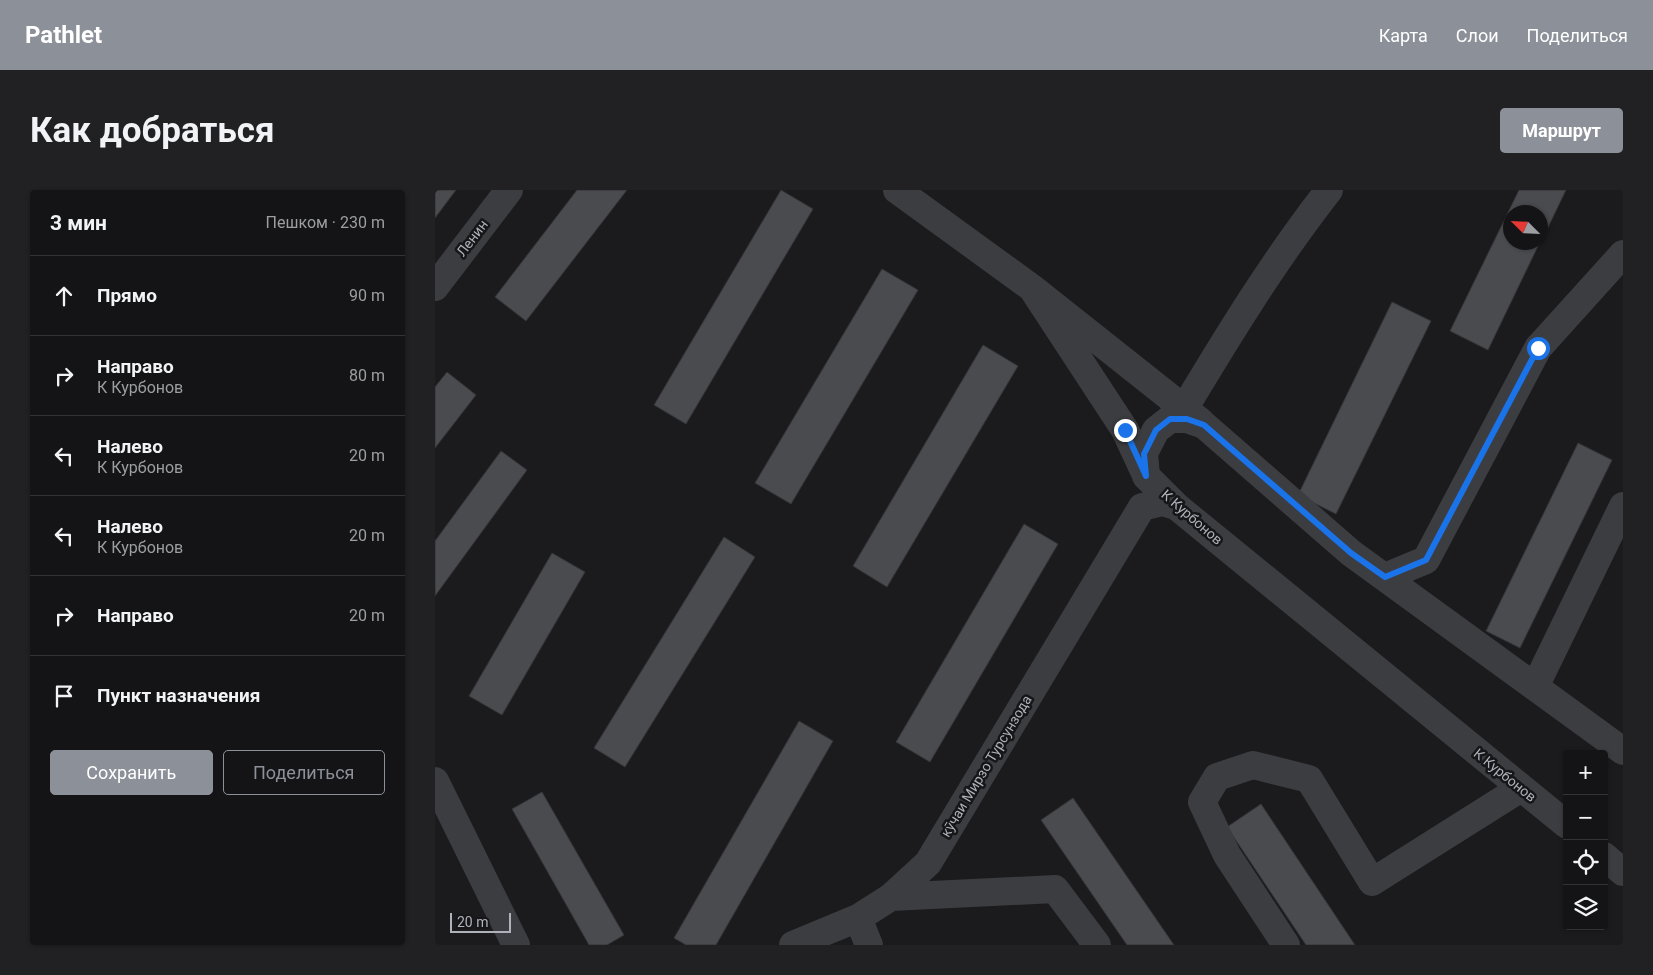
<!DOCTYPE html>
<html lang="ru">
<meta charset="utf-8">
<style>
:root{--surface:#141416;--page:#212123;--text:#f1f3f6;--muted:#9d9ea1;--line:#333335;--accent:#8c9099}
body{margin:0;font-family:Roboto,sans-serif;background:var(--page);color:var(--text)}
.controls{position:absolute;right:15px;bottom:15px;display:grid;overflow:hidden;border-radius:5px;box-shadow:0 1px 4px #0004}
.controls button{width:45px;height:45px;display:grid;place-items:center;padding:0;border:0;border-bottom:1px solid var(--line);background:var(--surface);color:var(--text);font:25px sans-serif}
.compass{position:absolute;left:1068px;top:15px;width:45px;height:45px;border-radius:50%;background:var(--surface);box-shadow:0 1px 4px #0004;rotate:294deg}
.scale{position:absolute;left:15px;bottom:12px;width:61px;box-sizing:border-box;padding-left:5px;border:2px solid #afb2bb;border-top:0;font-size:14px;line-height:18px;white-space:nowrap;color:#afb2bb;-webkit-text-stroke:4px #161618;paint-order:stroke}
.stop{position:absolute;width:15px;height:15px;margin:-11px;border:4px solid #1a73e8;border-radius:50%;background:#fff}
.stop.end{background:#1a73e8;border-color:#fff;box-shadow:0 1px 5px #0008}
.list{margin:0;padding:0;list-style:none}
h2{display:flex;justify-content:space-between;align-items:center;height:65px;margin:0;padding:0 20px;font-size:21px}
h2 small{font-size:16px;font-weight:400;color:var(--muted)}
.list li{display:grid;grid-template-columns:32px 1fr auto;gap:15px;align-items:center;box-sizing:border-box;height:80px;padding:0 20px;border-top:1px solid var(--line)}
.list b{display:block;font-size:19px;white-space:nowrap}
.list p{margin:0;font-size:16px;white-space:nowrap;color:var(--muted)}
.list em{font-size:16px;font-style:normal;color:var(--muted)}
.actions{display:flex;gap:10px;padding:15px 20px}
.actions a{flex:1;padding:11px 0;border:1px solid var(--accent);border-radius:5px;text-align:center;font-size:18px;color:var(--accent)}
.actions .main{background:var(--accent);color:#fff}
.icon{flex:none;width:28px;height:28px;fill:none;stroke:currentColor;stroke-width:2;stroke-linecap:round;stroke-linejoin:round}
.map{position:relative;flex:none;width:1188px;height:755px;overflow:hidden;border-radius:5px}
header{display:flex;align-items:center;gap:30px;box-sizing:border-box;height:70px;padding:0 25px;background:var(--accent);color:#fff}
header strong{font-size:24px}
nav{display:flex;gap:28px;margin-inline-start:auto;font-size:18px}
.intro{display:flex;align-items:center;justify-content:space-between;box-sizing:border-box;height:120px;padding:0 30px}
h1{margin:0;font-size:35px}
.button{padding:12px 22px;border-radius:5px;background:var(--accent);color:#fff;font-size:18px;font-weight:700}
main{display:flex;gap:30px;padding:0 30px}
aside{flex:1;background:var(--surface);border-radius:5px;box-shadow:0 1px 4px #0004}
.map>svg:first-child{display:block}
.building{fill:#4a4b4f;stroke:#353539}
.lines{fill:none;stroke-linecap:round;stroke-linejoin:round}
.minor{stroke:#3c3d41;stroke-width:28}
.route{stroke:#1a73e8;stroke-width:6}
.labels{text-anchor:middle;stroke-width:5;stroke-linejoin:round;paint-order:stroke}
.street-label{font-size:14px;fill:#afb2bb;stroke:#161618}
</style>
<header>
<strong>Pathlet</strong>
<nav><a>Карта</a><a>Слои</a><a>Поделиться</a></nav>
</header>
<div class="intro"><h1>Как добраться</h1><a class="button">Маршрут</a></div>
<main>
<aside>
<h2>3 мин<small>Пешком · 230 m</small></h2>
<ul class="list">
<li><svg class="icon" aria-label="ahead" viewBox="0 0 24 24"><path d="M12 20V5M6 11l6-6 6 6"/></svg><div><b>Прямо</b></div><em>90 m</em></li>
<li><svg class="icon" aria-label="right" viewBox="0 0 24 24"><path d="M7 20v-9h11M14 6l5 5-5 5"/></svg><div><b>Направо</b><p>К Курбонов</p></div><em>80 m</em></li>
<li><svg class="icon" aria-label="left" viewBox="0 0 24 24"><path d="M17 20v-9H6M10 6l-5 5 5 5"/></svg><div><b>Налево</b><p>К Курбонов</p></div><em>20 m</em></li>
<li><svg class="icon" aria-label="left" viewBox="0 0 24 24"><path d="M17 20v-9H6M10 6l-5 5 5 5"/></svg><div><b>Налево</b><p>К Курбонов</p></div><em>20 m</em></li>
<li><svg class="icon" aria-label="right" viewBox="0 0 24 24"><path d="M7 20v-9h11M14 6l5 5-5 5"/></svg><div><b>Направо</b></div><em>20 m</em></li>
<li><svg class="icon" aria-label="arrive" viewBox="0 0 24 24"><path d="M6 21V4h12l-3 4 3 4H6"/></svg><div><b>Пункт назначения</b></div></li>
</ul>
<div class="actions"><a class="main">Сохранить</a><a>Поделиться</a></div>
</aside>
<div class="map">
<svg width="1188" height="755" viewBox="0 0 1188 755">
<rect width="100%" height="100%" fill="#1b1b1d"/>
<path class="building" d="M0 0H21L0 28Z
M142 0H192L91 131 60 107Z
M346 0 378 19 251 234 219 215Z
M1084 0H1131L1106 52V22H1076V52H1105L1053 160 1015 141Z
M447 79 483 100 356 314 320 293Z
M957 112 996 131 901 324 863 305Z
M548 155 583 176 452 397 418 376Z
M12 182 41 205 0 258V197Z
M1143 253 1177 270 1085 458 1051 441Z
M66 261 92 280 0 406V351Z
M589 334 623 354 495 572 461 552Z
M289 347 320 367 190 577 159 558Z
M117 363 150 382 67 525 34 506Z
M364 531 398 551 281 755H251L239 748Z
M107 602 189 745 172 755H154L77 619Z
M638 608 739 755H692L606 630Z
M826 614 920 755H871L792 637Z"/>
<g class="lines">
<path class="minor" d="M462 0 597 98
M0 97 74 0
M749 219C794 144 840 69 894 0
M710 283 690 240 597 98 766 232
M950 387 991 370 1103 158 1188 64
M1100 497 1188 316
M0 591 81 755
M1132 635 741 316 711 286 709 263 721 240 735 229H752L769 235 916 363 1188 561
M1169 666 1188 682
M456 707 620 699 662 755
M423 728 434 755
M358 755 423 728 456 707 493 673 707 317 728 312 741 316
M851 755 792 665 767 612 782 587 818 575 874 589 937 692 1086 598"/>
</g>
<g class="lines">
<path class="route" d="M690 240 711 286 709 264 721 240 735 229H752L769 235 916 363 950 387 991 370 1103 158"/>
</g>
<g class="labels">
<g class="street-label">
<text transform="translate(37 48) rotate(-53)" y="5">Ленин</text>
<text transform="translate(757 327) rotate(41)" y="5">К Курбонов</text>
<text transform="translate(551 576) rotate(-59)" y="5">кӯчаи Мирзо Турсунзода</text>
<text transform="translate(1070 585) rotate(39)" y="5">К Курбонов</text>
</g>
</g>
</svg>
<div class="controls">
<button>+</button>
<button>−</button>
<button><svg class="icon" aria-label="locate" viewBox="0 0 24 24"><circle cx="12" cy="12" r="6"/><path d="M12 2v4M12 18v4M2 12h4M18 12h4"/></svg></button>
<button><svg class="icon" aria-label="layers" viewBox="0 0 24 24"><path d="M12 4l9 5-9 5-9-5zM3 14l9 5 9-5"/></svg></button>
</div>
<svg class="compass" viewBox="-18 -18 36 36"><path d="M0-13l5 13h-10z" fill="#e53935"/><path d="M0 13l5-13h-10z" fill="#9d9ea1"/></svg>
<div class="scale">20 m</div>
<div class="stop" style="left:1103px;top:158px"></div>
<div class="stop end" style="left:690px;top:240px"></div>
</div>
</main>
